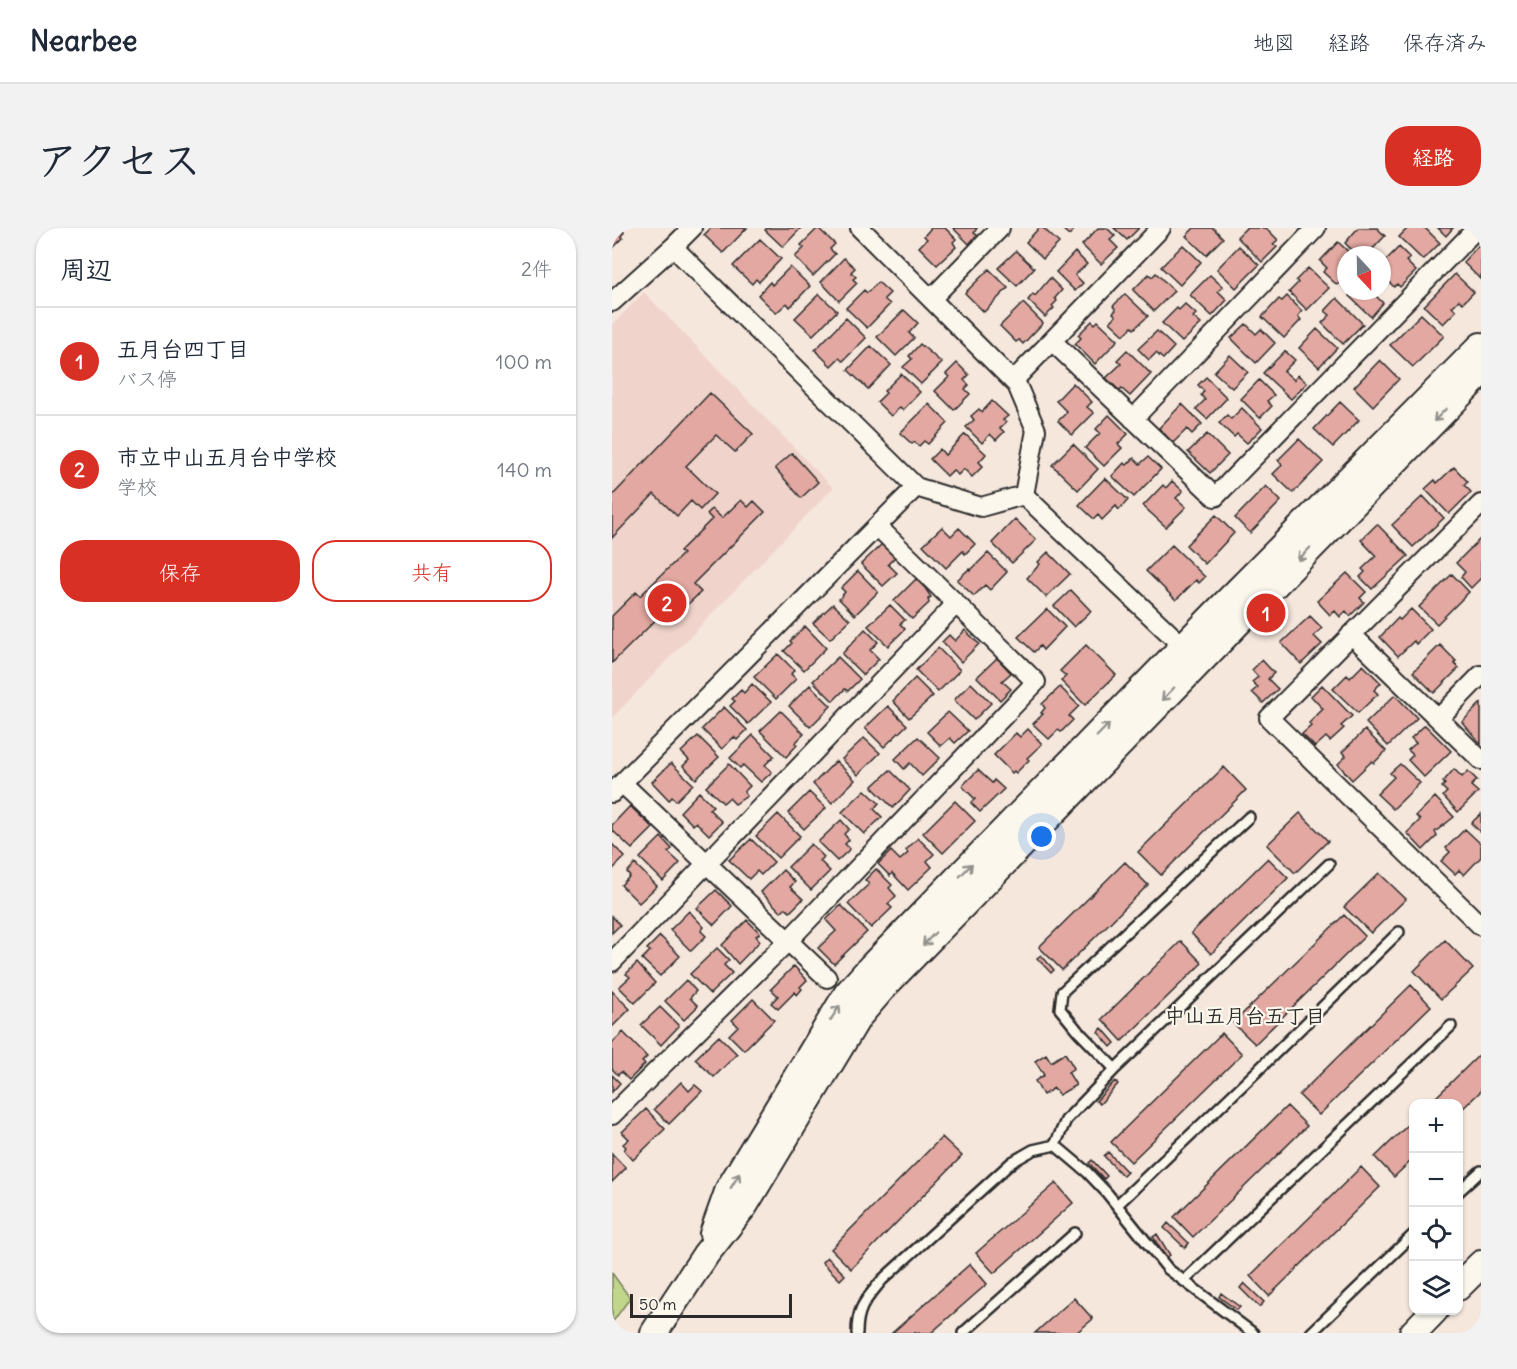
<!DOCTYPE html>
<html lang="ja">
<meta charset="utf-8">
<style>
:root{--surface:#fff;--page:#f2f2f3;--text:#1f2937;--muted:#747a83;--line:#e0e1e3;--accent:#d93025}
body{margin:0;font-family:Delius,"Klee One",sans-serif;background:var(--page);color:var(--text)}
.controls{position:absolute;right:18px;bottom:18px;display:grid;overflow:hidden;border-radius:12px;box-shadow:0 2px 4px #0004}
.controls button{width:54px;height:54px;display:grid;place-items:center;padding:0;border:0;border-bottom:2px solid var(--line);background:var(--surface);color:var(--text);font:30px sans-serif}
.compass{position:absolute;left:725px;top:18px;width:54px;height:54px;border-radius:50%;background:var(--surface);box-shadow:0 2px 4px #0004;rotate:158deg}
.scale{position:absolute;left:18px;bottom:15px;width:162px;box-sizing:border-box;padding-left:6px;border:3px solid #2b2b2b;border-top:0;font-size:16px;line-height:21px;white-space:nowrap;color:#2b2b2b;-webkit-text-stroke:4px #fbf7ec;paint-order:stroke}
.you{position:absolute;left:430px;top:609px;width:21px;height:21px;margin:-15px;border:4px solid #fff;border-radius:50%;background:#1a73e8;box-shadow:0 0 0 9px #1a73e833}
.badge{display:grid;place-items:center;width:39px;height:39px;border-radius:50%;background:var(--accent);color:#fff;font-size:20px;font-weight:700}
.pin{position:absolute;translate:-50% -50%;border:3px solid #fff;box-shadow:0 2px 6px #0006}
.list{margin:0;padding:0;list-style:none}
h2{display:flex;justify-content:space-between;align-items:center;height:78px;margin:0;padding:0 24px;font-size:26px}
h2 small{font-size:20px;font-weight:400;color:var(--muted)}
.list li{display:grid;grid-template-columns:39px 1fr auto;gap:18px;align-items:center;box-sizing:border-box;height:108px;padding:0 24px;border-top:2px solid var(--line)}
.list b{display:block;font-size:22px;white-space:nowrap}
.list p{margin:0;font-size:20px;white-space:nowrap;color:var(--muted)}
.list em{font-size:20px;font-style:normal;color:var(--muted)}
.actions{display:flex;gap:12px;padding:18px 24px}
.actions a{flex:1;padding:14px 0;border:2px solid var(--accent);border-radius:24px;text-align:center;font-size:21px;color:var(--accent)}
.actions .main{background:var(--accent);color:#fff}
.icon{flex:none;width:33px;height:33px;fill:none;stroke:currentColor;stroke-width:2;stroke-linecap:round;stroke-linejoin:round}
.map{position:relative;flex:none;width:869px;height:1105px;overflow:hidden;border-radius:24px}
header{display:flex;align-items:center;gap:36px;box-sizing:border-box;height:84px;padding:0 30px;background:var(--surface);border-bottom:2px solid var(--line)}
header strong{font-size:28px}
nav{display:flex;gap:33px;margin-inline-start:auto;font-size:21px}
.intro{display:flex;align-items:center;justify-content:space-between;box-sizing:border-box;height:144px;padding:0 36px}
h1{margin:0;font-size:42px}
.button{padding:15px 27px;border-radius:24px;background:var(--accent);color:#fff;font-size:21px;font-weight:700}
main{display:flex;gap:36px;padding:0 36px}
aside{flex:1;background:var(--surface);border-radius:24px;box-shadow:0 2px 4px #0004}
.map>svg:first-child{display:block}
.built{fill:#f0d4cb}
.green{fill:#c2d68b;stroke:#76805b;stroke-width:1.5}
.building{fill:#e2a8a1;stroke:#2b2b2b;stroke-width:1.5}
.lines{fill:none;stroke-linecap:round;stroke-linejoin:round}
.lane-casing{stroke:#2b2b2b;stroke-width:14}
.street-casing{stroke:#2b2b2b;stroke-width:22}
.secondary-casing{stroke:#2b2b2b;stroke-width:30}
.lane{stroke:#fbf7ec;stroke-width:9}
.street{stroke:#fbf7ec;stroke-width:18}
.secondary{stroke:#fbf7ec;stroke-width:26}
.oneway{stroke:#93918c}
.labels{text-anchor:middle;stroke-width:4.5;stroke-linejoin:round;paint-order:stroke}
.neighbourhood-label{font-size:20px;font-weight:bold;fill:#2b2b2b;stroke:#fbf7ec}
</style>
<header>
<strong>Nearbee</strong>
<nav><a>地図</a><a>経路</a><a>保存済み</a></nav>
</header>
<div class="intro"><h1>アクセス</h1><a class="button">経路</a></div>
<main>
<aside>
<h2>周辺<small>2件</small></h2>
<ul class="list">
<li><span class="badge">1</span><div><b>五月台四丁目</b><p>バス停</p></div><em>100 m</em></li>
<li><span class="badge">2</span><div><b>市立中山五月台中学校</b><p>学校</p></div><em>140 m</em></li>
</ul>
<div class="actions"><a class="main">保存</a><a>共有</a></div>
</aside>
<div class="map">
<svg width="869" height="1105" viewBox="0 0 869 1105">
<rect width="100%" height="100%" fill="#f6e7dd"/>
<filter id="ink" filterUnits="userSpaceOnUse"><feTurbulence type="fractalNoise" baseFrequency=".0167" numOctaves="2"/><feDisplacementMap in="SourceGraphic" scale="12" xChannelSelector="R" yChannelSelector="G"/><feConvolveMatrix kernelMatrix="1 2 1 2 8 2 1 2 1" color-interpolation-filters="sRGB"/></filter>
<g filter="url(#ink)">
<path class="built" d="M32 64 221 260 0 490V97Z"/>
<path class="green" d="M0 1045 18 1070 0 1095Z"/>
<path class="building" d="M0 0H8L12 4 9 8 11 10 0 21Z
M99 0H135L111 25 92 7Z
M155 0H189L171 19 153 2Z
M206 0 223 16 218 21 223 26 201 48 183 29 192 20 189 17Z
M319 0H333L344 11 341 14 344 19 325 37 307 19 315 11 312 8Z
M341 0H365L362 5 365 7 357 16Z
M427 0H431L447 15 431 31 414 14Z
M449 0H464L457 7Z
M486 0H495L503 8 498 12 506 20 489 36 470 17Z
M502 0H527L515 12Z
M582 0H601L611 10 594 27 574 8Z
M634 0H654L666 12 661 16 665 19 650 34 625 9Z
M746 0H765L773 8 755 27H745L733 15Z
M796 0H813L828 15 811 32 787 9Z
M826 0H841L834 8Z
M148 11 169 31 147 54 144 51 140 56 121 38Z
M726 14 740 27H734V49L725 57 711 44 715 40 708 33Z
M869 15V52L851 34Z
M571 17 589 34 568 57 549 39Z
M627 18 647 37 624 60 605 41Z
M787 19 798 30 794 33 804 43 788 59 785 56 782 59 770 47V36Z
M404 23 422 40 405 58 386 40Z
M463 24 475 36 463 47 471 55 463 63 444 44Z
M232 30 243 40 239 44 244 49 241 51 245 55 227 73 209 54Z
M178 39 198 58 178 79 175 75 164 85 146 67 158 54 160 57Z
M696 40 717 60 695 82 677 64 686 55 684 52Z
M377 41 396 60 372 84 353 65Z
M544 45 562 63 542 83 521 62 537 46 540 49Z
M843 46 862 64 851 75 847 72 840 79 844 83 831 96 812 78Z
M598 47 611 59 606 63 615 72 600 88 578 67Z
M438 50 450 62 443 70 445 73 440 78 442 80 433 89 416 72 421 66 423 68Z
M266 54 278 65 272 71 278 76 255 100 234 80 252 62 255 65Z
M742 63H763L761 65 771 75 759 89 737 68Z
M207 66 225 83 201 107 183 90Z
M513 66 536 88 522 101 520 99 512 107 498 94 504 88 501 85 504 82 501 78Z
M675 68 690 83 686 88 689 92 672 110 650 89 667 71 670 73Z
M725 70 751 96 731 116 710 95 718 87 713 83Z
M411 75 431 95 411 116 407 112 404 114 388 98Z
M573 76 584 86 581 89 589 96 570 114 550 95 565 80 567 82Z
M292 82 306 95 297 105 302 110 284 128 265 109Z
M809 86 832 108 801 139 778 117Z
M234 90 254 110 231 133 227 130 219 138 203 122Z
M480 93 483 96 486 93 506 112 483 136 463 116 469 110 466 107Z
M634 96 644 106 649 101 663 115 644 135 619 110Z
M705 101 725 120 707 139 687 120Z
M545 103 562 119 551 131 544 125 537 132 526 121Z
M308 116 330 135 309 156 291 139 300 131 297 128Z
M259 118 279 137 256 161 236 142Z
M515 122 539 146 518 168 510 161 508 163 494 150 509 136 505 132Z
M673 123 683 132 672 143 682 152 686 147 695 155 679 171 651 145Z
M618 127 636 144 620 160 602 144Z
M768 132 787 151 761 178 742 159Z
M345 135 357 147 352 152 357 157 353 161 358 166 342 182 323 163 337 149 334 146Z
M289 146 308 164 291 182 288 179 279 188 265 174 274 165 272 163Z
M594 149 615 170 595 191 584 181 593 172 589 167 592 163 586 157Z
M647 152 662 167 655 173 660 178 648 190 629 171Z
M461 155 480 174 475 179 482 185 460 207 446 193 455 184 444 173Z
M98 165 141 206 123 224 104 207 74 238 103 266 88 282 79 273 65 288 42 266 0 310V268Z
M380 173 396 188 391 192 394 194 388 200 392 204 384 212 378 206 370 215 354 199 362 192 359 188 367 181 370 184Z
M728 174 747 192 721 219 702 201Z
M317 176 336 195 316 216 312 213 307 218 302 214 300 216 288 205Z
M570 176 590 196 580 206 575 201 561 215 547 200Z
M630 180 650 200 635 215 625 206 622 209 607 195 615 187 619 191Z
M497 187 516 206 506 216 510 220 492 238 473 220 488 205 484 201Z
M353 206 374 226 367 234 371 238 360 249 352 241 346 247 341 242 335 248 318 231 328 221 333 227Z
M595 206 616 227 598 245 576 224Z
M687 211 711 234 681 265 661 246 670 237 666 232Z
M461 216 486 241 466 262 440 237Z
M180 225 206 254 189 270 163 240Z
M536 229 549 241 522 269 500 248 512 235 515 237 522 230 528 236Z
M842 239 856 254 852 257 859 264 837 286 813 261 823 252 825 255Z
M493 250 516 272 507 282 504 278 490 292 486 287 482 291 467 277Z
M560 253 571 263 564 270 574 279 554 299 531 278 551 257 554 260Z
M654 258 669 273 638 305 623 290Z
M811 268 832 290 801 319 780 297Z
M129 272 136 279 142 273 153 284 81 356 89 364 76 376 68 368 0 435V388L24 364 28 368 71 326 68 323 100 291 95 286 100 281 110 290Z
M604 287 622 305 593 336 574 317Z
M403 291 424 312 400 335 380 315Z
M765 296 796 328 760 361 748 349 753 344 750 341 764 328 749 312Z
M330 299 339 308 347 300 363 316 353 326 351 323 334 340 311 317Z
M869 310V350L859 360 849 349 853 344 844 335Z
M270 316 283 329 276 336 285 345 271 358 249 336Z
M560 317 593 349 587 355 584 352 564 372 534 343Z
M436 324 458 346 434 369 415 350 428 336 426 334Z
M376 325 395 344 378 362 373 357 362 368 345 352 357 341 358 343Z
M246 343 266 364 243 387 227 371 233 364 229 360Z
M735 345 754 364 748 370 752 374 738 388 734 383 728 389 723 383 718 387 705 373Z
M840 346 857 364 825 396 807 379Z
M304 351 313 360 319 369 316 371 317 375 300 391 282 373Z
M459 362 479 383 462 399 442 378Z
M221 376 238 392 218 411 201 395Z
M278 377 293 392 288 396 293 401 276 418 256 398Z
M435 381 453 399 431 422 428 418 422 424 406 409Z
M799 381 819 401 804 416 802 413 786 428 768 409 786 390 788 392Z
M698 388 710 400 702 408 710 416 689 436 669 415Z
M193 398 214 420 192 442 172 423 180 415 178 413Z
M253 401 266 414 258 422 267 431 251 447 230 426Z
M353 402 367 416 349 434 330 414 337 407 343 413Z
M474 417 504 447 473 477 449 453 454 448 448 443Z
M828 417 844 433 842 435 847 440 822 465 801 444Z
M326 420 348 442 326 464 304 442Z
M166 426 182 442 179 446 184 451 164 471 142 449Z
M226 429 248 451 236 463 233 461 221 473 201 453Z
M385 430 399 445 390 453 399 461 388 472 365 449Z
M650 432 662 445 656 451 666 461 651 475 640 464 646 459 640 454 646 449 640 442Z
M751 437 769 455 762 462 766 466 746 485 721 461 735 447 738 450Z
M303 450 321 468 297 490 281 473Z
M359 455 379 475 362 492 342 472Z
M140 456 159 474 136 496 118 478 123 473 120 471 129 462 132 465Z
M198 457 219 478 198 499 177 478Z
M710 457 740 488 729 498 732 500 718 513 714 509 703 519 690 506 699 498 697 495 711 481 699 468Z
M448 459 467 478 457 488 461 492 449 504 446 502 437 511 421 496 431 486 429 485 433 480 430 476Z
M783 467 805 490 776 518 754 495Z
M869 475V516L850 494Z
M276 478 295 497 272 519 253 500Z
M112 479 135 502 125 512 122 509 110 521 90 501Z
M169 483 192 506 183 515 185 517 174 529 148 503Z
M336 484 356 503 343 515 338 510 329 518 315 504Z
M813 497 839 523 812 549 796 532 801 527 796 522 804 515 799 510Z
M416 501 430 516 415 530 417 532 404 545 402 543 400 545 382 527 404 505 408 509Z
M753 502 774 523 762 535 760 533 740 552 726 536 734 528 730 524Z
M141 507 162 528 153 537 160 544 149 554 131 537 128 540 118 530Z
M86 508 107 529 84 551 71 538 77 532 69 524Z
M306 509 328 530 310 548 298 535 292 541 283 531Z
M252 510 268 525 246 547 230 531Z
M224 533 243 552 220 575 201 556Z
M59 535 81 556 64 573 60 569 57 572 40 554Z
M117 536 138 558 132 564 135 568 123 576 117 570 111 575 94 559Z
M788 536 808 555 781 581 765 566 782 549 778 545Z
M612 539 634 562 549 647 526 624Z
M842 541 850 549 856 543 865 552 859 558 866 564 846 584 831 568 835 564 830 559 833 556 831 554Z
M278 542 298 562 281 580 260 559Z
M366 542 380 555 382 552 392 561 368 584 359 575 363 571 350 558Z
M253 562 267 575 262 581 270 589 252 606 230 584Z
M87 564 101 578 97 581 110 594 97 607 84 594 81 597 68 584Z
M197 564 214 580 192 601 176 585Z
M823 569 842 589 823 604 825 608 811 622 795 605 808 592 804 588Z
M343 573 363 593 331 625 311 605Z
M18 578 41 600 20 621 0 602V597Z
M688 585 716 613 683 645 655 617Z
M166 586 188 608 166 630 144 608Z
M869 586V605L859 595Z
M229 592 237 601 232 606 237 612 233 616 238 621 225 633 206 614Z
M853 601 869 616V629L852 647 847 642 843 646 829 633 838 624 834 620Z
M49 609 60 621 56 624 68 635 51 653 28 630Z
M306 610 322 626 315 633 320 639 296 662 280 645 278 648 266 636 279 623 288 632 296 625 294 622Z
M139 611 162 634 149 647 145 643 137 651 117 632Z
M0 616 13 629 0 642Z
M199 616 212 629 208 633 218 643 199 662 176 639Z
M656 630 676 650 599 726 579 705Z
M513 634 536 657 450 742 427 719Z
M23 636 45 658 27 675 9 657 18 648 15 644Z
M264 641 280 657 277 660 284 668 276 676 280 680 259 700 236 676 257 656 253 652Z
M171 642 183 654 178 659 191 671 178 684 173 680 169 684 149 664Z
M767 645 794 671 759 705 732 679Z
M104 662 120 678 102 697 85 680Z
M229 677 255 704 222 736 206 720 224 703 214 692Z
M77 683 92 699 89 703 94 708 79 723 58 702Z
M732 687 753 708 643 816 621 795Z
M0 688 8 697 0 705Z
M135 692 148 705 144 708 148 713 126 736 110 717Z
M48 708 68 728 48 748 30 731 38 723 35 721Z
M833 712 861 741 829 771 802 743Z
M569 713 590 735 510 813 490 791Z
M105 720 117 732 112 737 120 745 98 766 78 746Z
M429 727 442 742 439 745 425 730Z
M25 735 43 755 23 775 7 759 18 749 14 746Z
M182 738 195 752 188 759 190 761 185 767 183 764 166 781 159 775 166 768 159 761Z
M74 752 84 763 78 770 86 778 72 792 53 773Z
M799 757 819 778 707 887 687 867Z
M0 763 18 781 0 799Z
M141 771 162 792 132 822 117 807 126 798 120 792Z
M48 779 67 798 49 817 29 797Z
M490 800 503 815 499 819 486 804Z
M11 804 35 829 30 834 33 836 17 852 9 844 6 847 0 841V815Z
M610 805 630 826 519 934 499 914Z
M107 808 125 826 102 849 83 831Z
M453 825 462 840 456 844 464 857 447 867 442 860 431 867 423 853 432 847 423 833 434 826 439 834Z
M869 825V863L846 885V876H817Z
M0 847 8 855 0 864Z
M503 853 506 856 488 876 484 873Z
M69 854 77 863 83 857 90 863 57 896 42 881Z
M675 878 695 898 581 1009 562 989Z
M34 881 53 901 21 932 12 922 14 919 11 916 17 911 10 904Z
M802 891V930L782 949 763 929Z
M330 909 350 928 239 1041 219 1021Z
M496 924 515 944 511 948 492 928Z
M0 926 14 940 0 954Z
M480 932 495 948 492 951 477 935Z
M749 939 768 959 657 1068 638 1048Z
M444 955 461 975 382 1045 364 1025Z
M556 995 577 1015 573 1020 552 1000Z
M545 1006 558 1027 554 1030 541 1009Z
M215 1029 233 1047 228 1052 210 1034Z
M358 1036 375 1056 319 1105H280Z
M632 1055 652 1074 647 1079 628 1060Z
M609 1065 628 1079 625 1082 607 1069Z
M462 1070 481 1091 464 1105H423Z"/>
<g class="lines">
<defs>
<path id="lane" d="M637 589 450 764 448 781 466 803 503 841 454 892 443 917 475 944 495 965 556 1041 641 1105
M503 841 717 636
M846 964 869 943
M505 977 637 851 787 704
M572 1053 839 798
M245 1105C245 1079 254 1072 270 1052L400 934 421 922 443 917
M351 1105 463 1005
M699 1105 802 1006"/>
<path id="street" d="M248 0 405 157 424 202 412 267
M61 19 80 0
M320 70 388 0
M0 74 61 19 304 259 369 279 412 267 580 427
M440 113 603 269 865 0
M401 153 549 0
M521 191 704 0
M869 276 657 490 869 698
M265 298 304 259
M739 406 869 532
M827 490 869 447
M10 555 215 750
M0 565 265 298 424 454 176 713 0 887
M0 734 344 376"/>
<path id="secondary" d="M101 1006 117 961 235 766 260 738 603 386 869 118
M846 1059 869 1036
M42 1105 94 1026 132 978 246 789 275 755 869 145
M801 1105 823 1082"/>
</defs>
<use href="#lane" class="lane-casing"/>
<use href="#street" class="street-casing"/>
<use href="#secondary" class="secondary-casing"/>
<use href="#lane" class="lane"/>
<use href="#street" class="street"/>
<use href="#secondary" class="secondary"/>
</g>
<defs><path id="oneway-shaft" d="M-6 0H5M1.5-3L5.5 0L1.5 3" fill="none" stroke-width="1.6" stroke-linecap="round" stroke-linejoin="round" transform="scale(1.5)"/></defs>
<g class="oneway">
<use href="#oneway-shaft" transform="translate(828 187) rotate(134)"/>
<use href="#oneway-shaft" transform="translate(692 326) rotate(134)"/>
<use href="#oneway-shaft" transform="translate(556 466) rotate(134)"/>
<use href="#oneway-shaft" transform="translate(491 502) rotate(-46)"/>
<use href="#oneway-shaft" transform="translate(354 642) rotate(-46)"/>
<use href="#oneway-shaft" transform="translate(317 711) rotate(134)"/>
<use href="#oneway-shaft" transform="translate(223 785) rotate(-58)"/>
<use href="#oneway-shaft" transform="translate(123 953) rotate(-59)"/>
</g>
</g>
<g class="labels">
<g class="neighbourhood-label">
<text x="633" y="795">中山五月台五丁目</text>
</g>
</g>
</svg>
<div class="controls">
<button>+</button>
<button>−</button>
<button><svg class="icon" aria-label="locate" viewBox="0 0 24 24"><circle cx="12" cy="12" r="6"/><path d="M12 2v4M12 18v4M2 12h4M18 12h4"/></svg></button>
<button><svg class="icon" aria-label="layers" viewBox="0 0 24 24"><path d="M12 4l9 5-9 5-9-5zM3 14l9 5 9-5"/></svg></button>
</div>
<svg class="compass" viewBox="-18 -18 36 36"><path d="M0-13l5 13h-10z" fill="#e53935"/><path d="M0 13l5-13h-10z" fill="#747a83"/></svg>
<div class="scale">50 m</div>
<div class="you"></div>
<div class="pin badge" style="left:654px;top:385px">1</div>
<div class="pin badge" style="left:55px;top:375px">2</div>
</div>
</main>
